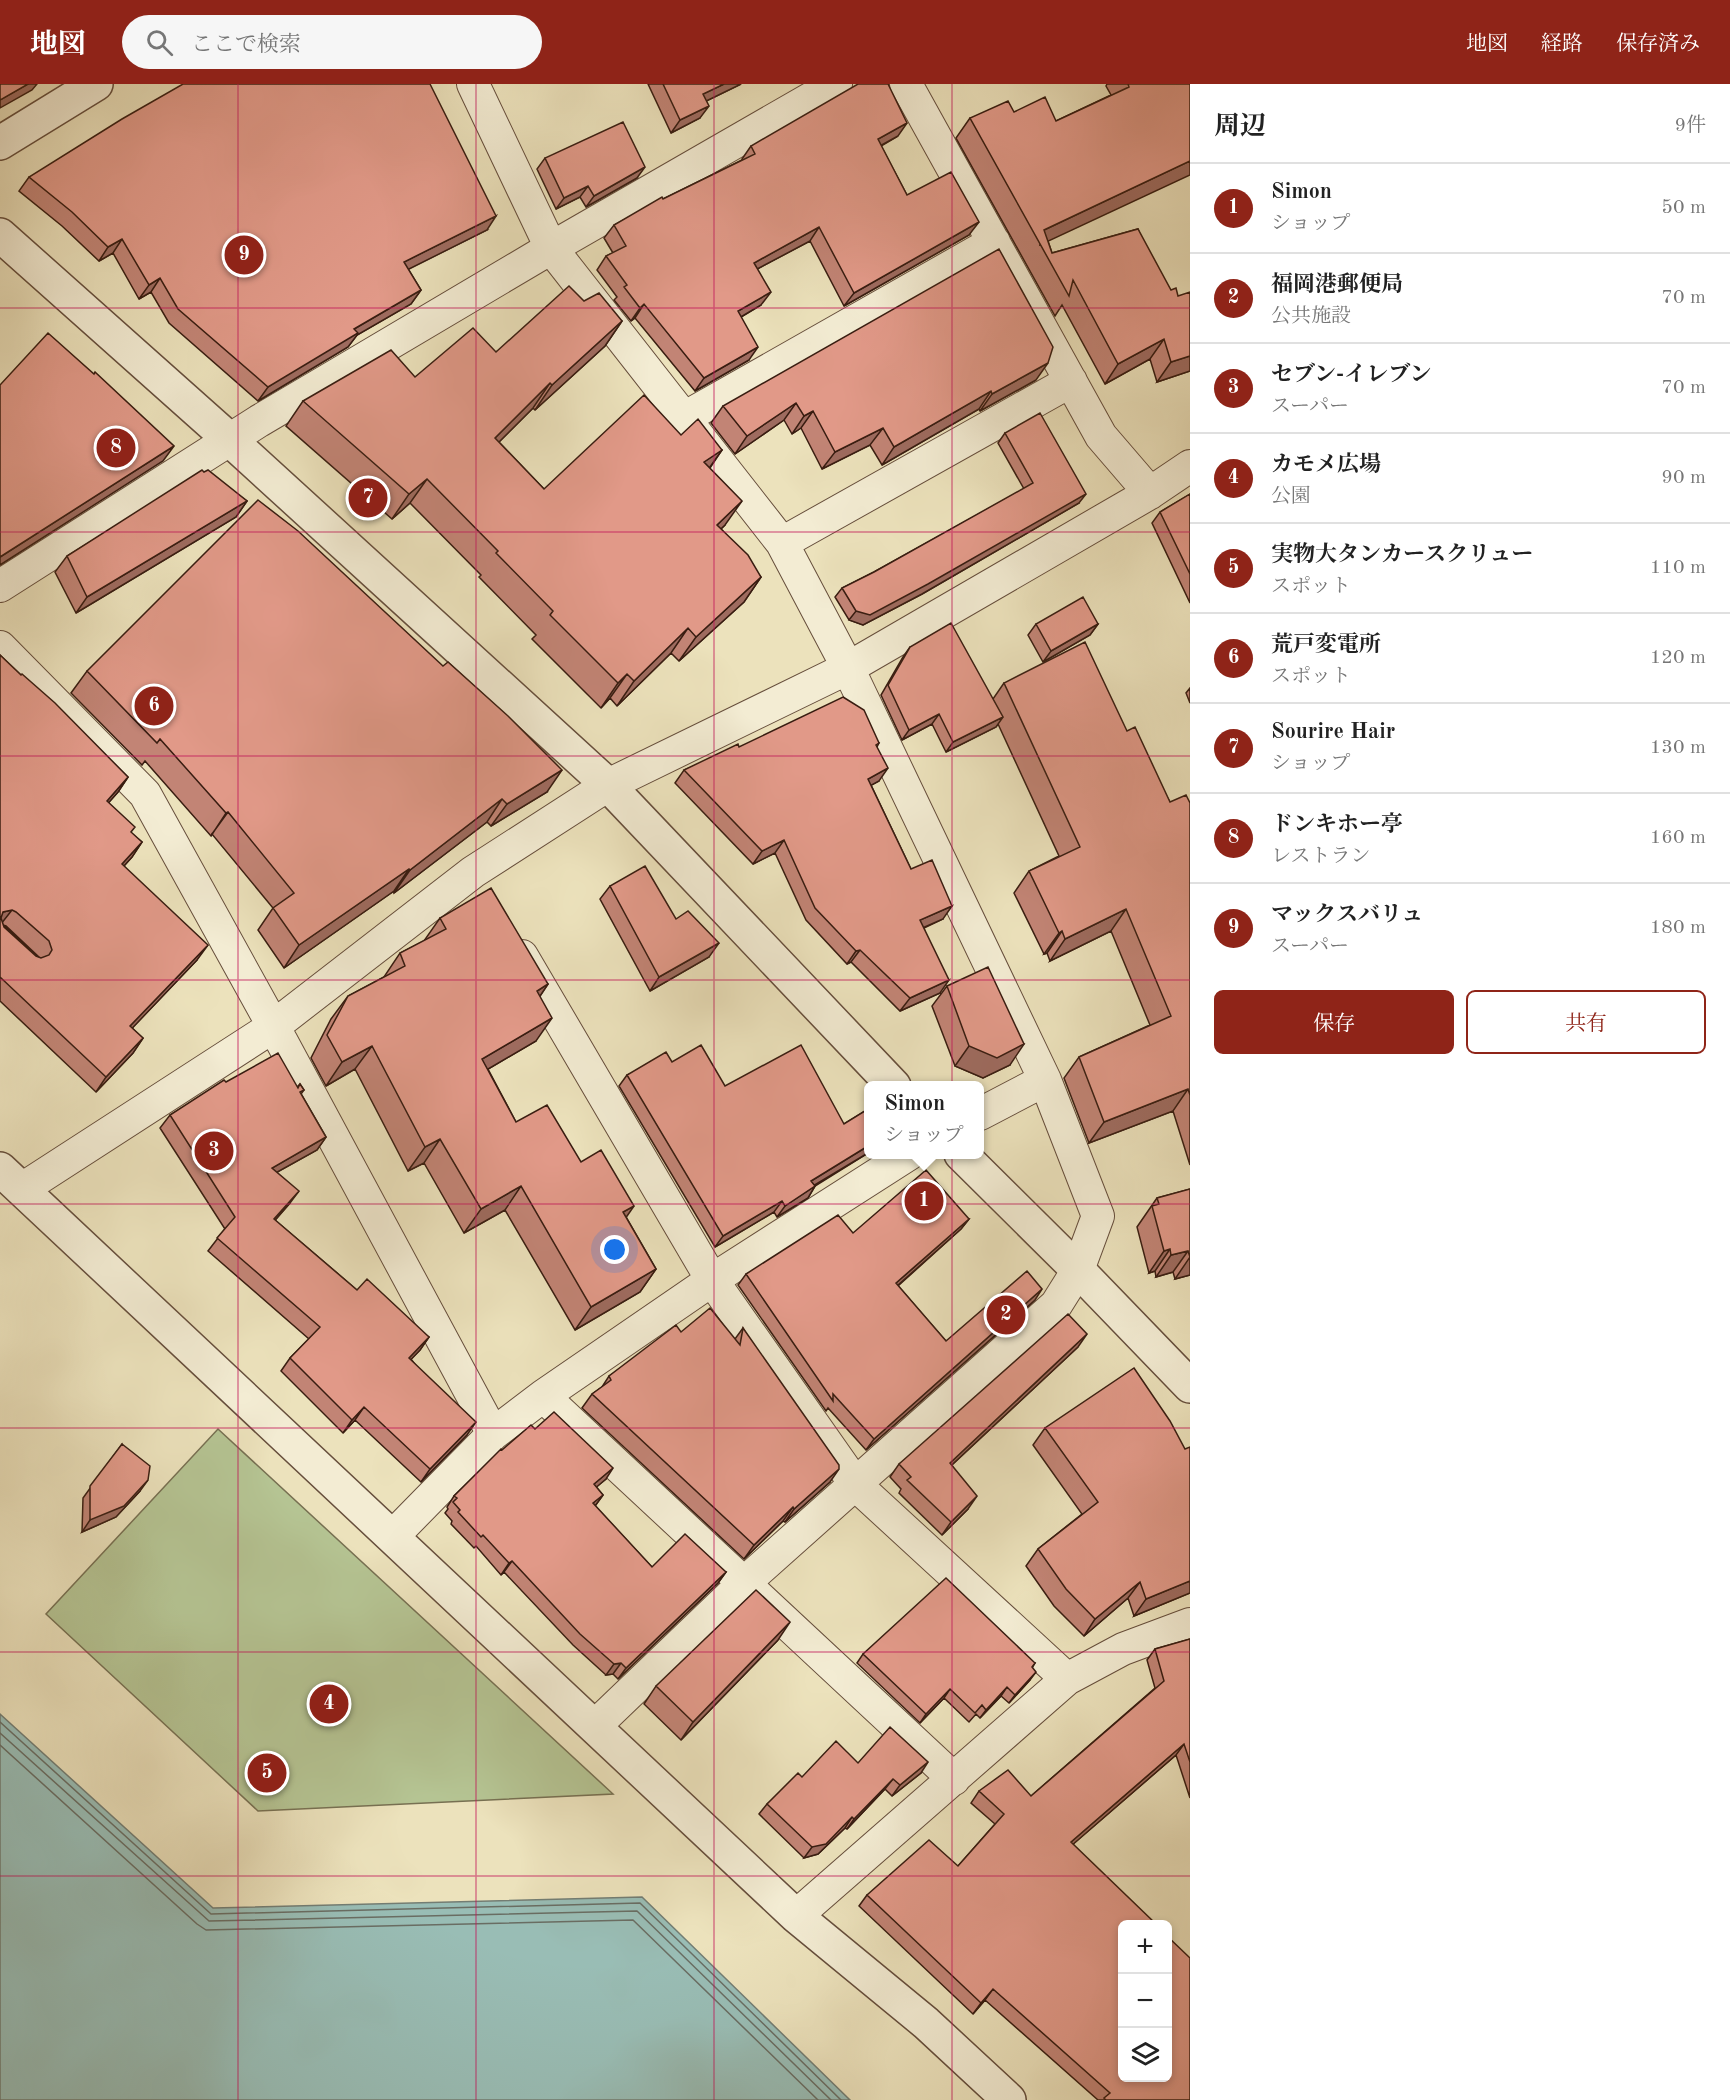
<!DOCTYPE html>
<html lang="ja">
<meta charset="utf-8">
<style>
:root{--surface:#fff;--page:#f6f6f6;--text:#222;--muted:#767676;--line:#e0e0e0;--accent:#8f2418}
body{margin:0;font-family:"Old Standard TT","Noto Serif JP",serif;background:var(--page);color:var(--text)}
.controls{position:absolute;right:18px;bottom:18px;display:grid;overflow:hidden;border-radius:9px;box-shadow:0 3px 9px #0003}
.controls button{width:54px;height:54px;display:grid;place-items:center;padding:0;border:0;border-bottom:2px solid var(--line);background:var(--surface);color:var(--text);font:30px sans-serif}
.you{position:absolute;left:615px;top:1166px;width:21px;height:21px;margin:-15px;border:4px solid #fff;border-radius:50%;background:#1a73e8;box-shadow:0 0 0 9px #1a73e833}
.badge{display:grid;place-items:center;width:39px;height:39px;border-radius:50%;background:var(--accent);color:#fff;font-size:20px;font-weight:700}
.pin{position:absolute;translate:-50% -50%;border:3px solid #fff;box-shadow:0 2px 6px #0006}
.popup{position:absolute;left:864px;top:997px;width:120px;height:78px;box-sizing:border-box;display:grid;place-content:center;border-radius:9px;background:var(--surface);filter:drop-shadow(0 2px 4px #0005);font-size:20px;white-space:nowrap;color:var(--muted)}
.popup b{font-size:22px;color:var(--text)}
.popup::after{content:'';position:absolute;left:50%;top:100%;margin-left:-12px;border:12px solid transparent;border-top-color:var(--surface)}
.list{margin:0;padding:0;list-style:none}
h2{display:flex;justify-content:space-between;align-items:center;height:78px;margin:0;padding:0 24px;font-size:26px}
h2 small{font-size:20px;font-weight:400;color:var(--muted)}
.list li{display:grid;grid-template-columns:39px 1fr auto;gap:18px;align-items:center;box-sizing:border-box;height:90px;padding:0 24px;border-top:2px solid var(--line)}
.list b{display:block;font-size:22px;white-space:nowrap}
.list p{margin:0;font-size:20px;white-space:nowrap;color:var(--muted)}
.list em{font-size:20px;font-style:normal;color:var(--muted)}
.actions{display:flex;gap:12px;padding:18px 24px}
.actions a{flex:1;padding:14px 0;border:2px solid var(--accent);border-radius:9px;text-align:center;font-size:21px;color:var(--accent)}
.actions .main{background:var(--accent);color:#fff}
.icon{flex:none;width:33px;height:33px;fill:none;stroke:currentColor;stroke-width:2;stroke-linecap:round;stroke-linejoin:round}
.map{position:relative;flex:none;width:1190px;height:2016px;overflow:hidden}
header{display:flex;align-items:center;gap:36px;box-sizing:border-box;height:84px;padding:0 30px;background:var(--accent);color:#fff}
header strong{font-size:28px}
nav{display:flex;gap:33px;margin-inline-start:auto;font-size:21px}
.search{width:420px;height:54px;background:var(--page);display:flex;align-items:center;gap:15px;box-sizing:border-box;padding:0 21px;border-radius:33px;color:var(--muted);font-size:22px}
main{display:flex}
aside{flex:1;background:var(--surface)}
.map>svg:first-child{display:block}
.green{fill:#b5c493;stroke:#777052;stroke-width:1.5}
.water{fill:#99bdb5;stroke:#737d73;stroke-width:1.5}
.lines{fill:none;stroke-linecap:round;stroke-linejoin:round}
.shore{stroke:#696d63;stroke-width:1.5}
.minor-casing{stroke:#664e3c;stroke-width:34}
.tertiary-casing{stroke:#664e3c;stroke-width:36}
.minor{stroke:#f3ecd3;stroke-width:32}
.tertiary{stroke:#f3ecd3;stroke-width:33}
.wall{fill:#c28475;stroke:#391d11;stroke-width:1.5;fill-rule:evenodd}
.shaded-wall{fill:#9e6b5f;stroke:#391d11;stroke-width:1.5}
.building{fill:#e19988;stroke:#391d11;stroke-width:1.5;fill-rule:evenodd}
.grid{fill:none;stroke:#c2185b;stroke-width:1.5;stroke-opacity:0.55}
</style>
<header>
<strong>地図</strong>
<div class="search"><svg class="icon" aria-label="search" viewBox="0 0 24 24"><circle cx="10" cy="10" r="6"/><path d="M15 15l6 6"/></svg>ここで検索</div>
<nav><a>地図</a><a>経路</a><a>保存済み</a></nav>
</header>
<main>
<div class="map">
<svg width="1190" height="2016" viewBox="0 0 1190 2016">
<rect width="100%" height="100%" fill="#ece2bc"/>
<filter id="stains"><feTurbulence type="fractalNoise" baseFrequency=".00333" numOctaves="4"/><feColorMatrix values="0 0 0 0 .2 0 0 0 0 .09 0 0 0 0 .02 0 0 0 .5 -.17"/></filter>
<radialGradient id="worn" r=".72"><stop offset=".6" stop-color="#630" stop-opacity="0"/><stop offset="1" stop-color="#630" stop-opacity=".3"/></radialGradient>
<path class="green" d="M218 1345 613 1710 258 1727 46 1530Z"/>
<path class="water" d="M0 1630 213 1824 642 1813 850 2016H0Z"/>
<g class="lines">
<path class="shore" d="M0 1638 211 1830 640 1819 841 2016
M0 1649 209 1837 637 1827 831 2016
M0 1661 197 1840 206 1846 633 1836 818 2016"/>
<defs>
<path id="minor" d="M473 0 551 164 782 459 848 584 1045 996 1098 1132 1078 1186 1056 1221 744 1499 595 1642
M906 0 1101 352 1150 409
M684 334 994 158
M782 459 1071 297
M0 502 259 337 551 164 836 0
M0 563 145 710 282 958 493 1350
M522 872 712 1196 856 1401 1067 1595
M980 1030 1045 996
M22 1105 274 942 473 788 608 701 848 584 1150 409 1190 382
M543 1312 954 1695
M393 1452 493 1350 543 1312 712 1196 909 1070
M796 1832 1067 1595 1123 1565 1190 1540"/>
<path id="tertiary" d="M0 59 96 0
M0 151 229 355 608 701 894 1002
M961 1070 1078 1186 1190 1302
M0 1085 796 1832 926 1939 1009 2016"/>
</defs>
<use href="#minor" class="minor-casing"/>
<use href="#tertiary" class="tertiary-casing"/>
<use href="#minor" class="minor"/>
<use href="#tertiary" class="tertiary"/>
</g>
<path class="wall" d="M648 0H741L706 17 700 34 671 49Z
M1107 0H1190L1048 157 1052 169 1138 145 1190 287 1157 298 1150 275 1105 300 1062 221 1055 232 956 54 970 34 1014 28 1056 37 1111 11 1106 2Z
M898 52 881 62 907 111 969 151 844 222 810 157 757 185 761 221 741 233 749 276 695 307 635 234 631 237 614 216 617 213 597 186 606 172 613 169 604 154 614 141 663 115 742 76V75L751 62Z
M545 74 637 94 586 123 580 113 556 125 537 85Z
M29 93 487 146 408 185 421 206 411 220 357 251 348 263 258 317 169 239 151 208 139 215 113 169 99 177 62 142 19 107Z
M584 217 622 237 605 262 535 326 533 324 499 358 544 405 681 351 722 366 710 384 725 441 721 445 761 493 744 518 679 577 671 569 617 622 610 614 601 624 532 555 536 551 479 493 481 491 410 419 392 435 286 342 303 317 415 293 496 268Z
M1036 296 980 327 979 325 882 381 870 361 822 385 801 344 792 350 784 336 735 370 711 339 723 322Z
M1005 349 1079 419 922 510 863 541 849 536 835 513 842 504 874 488 1024 405 998 359Z
M204 388 247 417 236 433 76 529 55 488 67 472Z
M1190 410V519L1152 439 1160 428Z
M1036 540H1098L1090 551 1043 578 1028 551Z
M910 563 993 615 1004 599 1127 647 1170 718 1190 719V1081L1173 1027 1089 1059 1064 994 1079 973 1150 941 1111 847 1050 877 1047 869 1044 870 1014 809 1029 787 1059 772 998 640 996 643 946 668 932 640 902 656 881 611 903 573Z
M0 571 128 693 118 708 108 719 131 749 142 758 132 773 124 782 197 876 132 944 143 954 133 969 96 1008 0 917ZM3 841 6 842 39 873 36 872Z
M87 587 547 708 491 742 487 738 394 809V807L284 884 258 846 273 824 212 750 211 752 145 677 142 681 71 609Z
M1190 604V619L1186 609Z
M879 659 877 663 879 697 871 701 911 785 943 835 924 844 940 909 900 927 851 878 847 880 806 836 775 769 753 780 675 699 684 686 739 663Z
M610 802 709 873 650 907 600 815Z
M440 834 548 900 540 912 536 957 488 985 516 1038 581 1078 626 1133 656 1185 640 1208 575 1246 505 1126 464 1149 424 1079 408 1087 355 985 326 1002 311 974 331 935 348 912 384 893 400 869 424 857Z
M947 902 1010 981 983 994 955 982 932 922Z
M672 978 725 1002 844 1040 868 1025V1069L815 1102 808 1114 777 1133 774 1128 715 1163 619 1002 627 991Z
M226 998 297 1003 300 1000 304 1006 301 1010 326 1053 317 1066 277 1088 290 1119 275 1136 357 1206 429 1253 420 1266 411 1275 467 1351 421 1398 355 1336 343 1349 281 1287 290 1274 309 1255 208 1167 225 1145 160 1044 170 1031Z
M1190 1105V1191L1175 1195 1173 1188 1156 1193 1155 1187 1149 1189 1137 1143 1157 1114Z
M969 1135 961 1145 898 1202 946 1257 1035 1216 866 1366 828 1324 826 1327 738 1201 746 1190 853 1149Z
M743 1244 830 1398 785 1438 783 1437 744 1475 582 1324 592 1310 602 1303 609 1292 681 1248 735 1255Z
M1078 1263 952 1381 968 1425 942 1451 899 1409 901 1405 890 1393 899 1380Z
M1045 1344 1190 1509 1134 1532 1128 1514 1084 1552 1054 1522 1026 1482 1038 1465 1082 1430 1033 1361Z
M535 1345 606 1395 596 1403 603 1411 595 1422 652 1483 726 1488 718 1499 618 1595 613 1590 606 1591 573 1561 504 1488 501 1491 476 1462 474 1464 451 1440 452 1437 445 1429 448 1425 447 1423 454 1412 502 1366Z
M122 1360 140 1407 116 1433 82 1448 83 1414Z
M1190 1555V1714L1176 1671 1073 1760 1190 2016H1098L985 1916 973 1930 859 1822 867 1811 958 1782 995 1740 971 1719 979 1707 1031 1712 1155 1604 1147 1576 1155 1565Z
M778 1556 681 1656 644 1620 656 1602Z
M863 1570 1035 1579 1032 1584 1030 1596 1009 1619 1001 1612 980 1634 976 1630 969 1638 944 1614 920 1639 857 1579Z
M858 1679 921 1689 892 1712 885 1705 847 1745 845 1744 818 1770 804 1774 759 1730 767 1720 802 1693Z"/>
<path class="shaded-wall" d="M28 0H37L32 6 0 24V16Z
M724 0H741L694 23 703 10Z
M709 22 700 34 671 49 680 36Z
M907 39 898 52 869 68 878 55Z
M1190 77V91L1040 161 1044 146Z
M645 83 637 94 586 123 594 112Z
M588 102 580 113 556 125 564 114Z
M496 132 487 146 395 192 404 178Z
M979 138 969 151 844 222 854 209Z
M819 143 810 157 744 192 754 179Z
M122 155 113 169 99 177 108 163Z
M160 194 151 208 139 215 149 201Z
M421 206 411 220 357 251 348 263 258 317 268 303 354 245Z
M771 208 761 221 729 240 738 227Z
M644 220 635 234 631 237 640 224Z
M622 237 605 262 535 326 552 301Z
M1164 255 1150 275 1105 300 1118 280Z
M758 263 749 276 695 307 704 294Z
M1190 272V287L1157 298 1171 278Z
M1048 279 1036 296 980 327 992 310Z
M550 299 533 324 478 379 495 354Z
M991 307 979 325 882 381 894 363Z
M796 319 784 336 735 370 747 352Z
M813 327 801 344 792 350 804 332Z
M883 344 870 361 822 385 835 368Z
M174 362 163 377 0 481V473Z
M722 366 705 390 704 378Z
M427 395 410 419 392 435 409 410Z
M1086 410 1079 419 922 510 863 541 849 536 856 527Z
M247 417 236 433 76 529 87 513Z
M742 417 725 441 700 465 717 441Z
M761 493 744 518 679 577 696 553Z
M1098 540 1090 551 1043 578 1051 567Z
M688 544 671 569 617 622 634 597Z
M627 590 610 614 601 624 618 599Z
M939 630 932 640 902 656 909 646Z
M1003 633 996 643 946 668 953 658Z
M888 684 879 697 859 708 868 695Z
M562 686 547 708 491 742 507 720Z
M128 693 118 708 97 732 107 717Z
M502 715 487 738 394 809 410 786Z
M228 728 212 750 211 752 226 729Z
M784 756 775 769 753 780 762 767Z
M142 758 132 773 112 795 122 780Z
M409 785 394 807 284 884 299 861Z
M952 822 943 835 911 849 920 836Z
M1126 825 1111 847 1050 877 1065 855Z
M12 826 1 840 0 833 3 828Z
M1062 847 1047 869 1044 870 1059 849Z
M719 859 709 873 650 907 659 893Z
M208 861 197 876 120 957 130 942Z
M860 866 851 878 847 880 856 867Z
M949 896 940 909 900 927 910 914Z
M548 900 532 924 537 907Z
M552 934 536 957 466 998 482 975Z
M143 954 133 969 96 1008 106 993Z
M1024 960 1010 981 983 994 955 982 969 962Z
M372 962 355 985 326 1002 342 978Z
M1188 1005 1173 1027 1089 1059 1104 1038Z
M326 1053 317 1066 263 1096 272 1084Z
M440 1055 424 1079 408 1087 425 1063Z
M868 1062V1069L803 1108 811 1097Z
M521 1102 505 1126 464 1149 481 1125Z
M815 1102 808 1114 777 1133 785 1122Z
M299 1107 290 1119 265 1148 274 1135Z
M782 1117 774 1128 715 1163 723 1152Z
M634 1122 618 1145 623 1128Z
M969 1135 961 1145 888 1210 896 1199Z
M1170 1165 1155 1187 1149 1189 1164 1167Z
M1188 1167 1173 1188 1156 1193 1171 1171Z
M1190 1173V1191L1175 1195Z
M656 1185 640 1208 575 1246 591 1223Z
M1042 1205 1035 1216 866 1366 874 1355Z
M1087 1250 1078 1263 941 1391 950 1379Z
M429 1253 420 1266 400 1287 409 1274Z
M364 1323 355 1336 343 1349 352 1336Z
M476 1338 467 1351 421 1398 430 1385Z
M613 1384 606 1395 586 1412 594 1400Z
M839 1385 830 1398 785 1438 794 1425Z
M148 1396 140 1407 116 1433 82 1448 90 1436Z
M603 1411 595 1422 593 1419Z
M977 1412 968 1425 942 1451 951 1438Z
M793 1423 783 1437 744 1475 754 1461Z
M512 1477 504 1488 501 1491 509 1479Z
M726 1488 718 1499 618 1595 626 1584Z
M1190 1497V1509L1134 1532 1146 1515Z
M1140 1498 1128 1514 1084 1552 1095 1535Z
M790 1538 778 1556 681 1656 693 1638Z
M621 1579 613 1590 606 1591 614 1580Z
M1036 1588 1030 1596 1009 1619 1015 1611Z
M1007 1603 1001 1612 980 1634 986 1626Z
M950 1605 944 1614 920 1639 926 1630Z
M1184 1660 1176 1671 1063 1769 1071 1758Z
M928 1678 921 1689 892 1712 900 1701Z
M893 1695 885 1705 847 1745 854 1735Z
M852 1733 845 1744 818 1770 804 1774 812 1763Z
M993 1905 985 1916 973 1930 981 1919Z"/>
<path class="building" d="M0 0H28L0 16Z
M183 0H430L496 132 404 178 421 206 354 245 358 249 268 303 178 225 160 194 149 201 122 155 108 163 72 128 29 93 122 35Z
M663 0H724L703 10 709 22 680 36Z
M858 0H888L907 39 878 55 907 111 951 88 979 138 854 209 819 143 754 179 771 208 738 227 758 263 704 294 644 220 640 224 624 203 627 201 606 172 626 162 614 141 662 113 663 115 755 70 751 62Z
M1128 0H1190V77L1044 146 1052 169 1138 145 1171 206 1176 204 1178 212 1190 208V272L1171 278 1164 255 1118 280 1073 196 1069 212 970 34 1008 17 1014 28 1045 13 1056 37 1129 3Z
M623 38 645 83 594 112 588 102 564 114 545 74Z
M999 165 1053 263 1048 279 992 310 991 307 894 363 883 344 835 368 813 327 804 332 796 319 747 352 723 322Z
M569 202 584 217 599 209 622 237 552 301 550 299 495 354 544 405 644 311 681 351 698 335 722 366 704 378 742 417 717 441 748 471 761 493 696 553 688 544 634 597 627 590 618 599 550 531 553 527 496 469 498 467 427 395 409 410 303 317 391 266 415 293 473 244 496 268Z
M48 249 94 290 95 288 174 362 0 473V301Z
M1040 329 1086 410 928 500 870 531 856 527 842 504 874 488 1033 399 1005 349Z
M202 386 204 388 208 386 247 417 87 513 67 472Z
M1190 410V490L1160 428Z
M258 416 298 447 443 582 448 578 508 632 562 686 507 720 502 715 410 786 409 785 299 861 273 824 294 809 228 728 226 729 160 655 157 659 87 587Z
M1083 513 1098 540 1051 567 1036 540Z
M951 539 1003 633 953 658 939 630 909 646 888 601 910 563Z
M1085 558 1127 647 1135 643 1170 718 1186 711 1190 719V1011L1188 1005 1104 1038 1079 973 1171 932 1126 825 1065 855 1062 847 1059 849 1029 787 1080 763 1004 599Z
M0 571 21 591 22 590 55 619 128 693 107 717 135 743 131 748 142 758 122 780 208 861 130 942 143 954 106 993 0 893ZM12 826 16 828 49 857 52 866 49 871 41 874 36 872 4 843 1 834 3 828Z
M843 613 864 626 879 659 876 661 888 684 868 695 911 785 932 776 952 822 920 836 949 896 910 914 860 866 856 867 815 824 784 756 762 767 684 686 738 660 739 663Z
M645 782 676 835 688 827 719 859 659 893 610 802Z
M491 804 548 900 537 907 552 934 482 975 516 1038 547 1021 581 1078 601 1066 634 1122 623 1128 656 1185 591 1223 521 1102 481 1125 440 1055 425 1063 372 962 342 978 327 951 348 912 405 882 400 869 446 845 440 834Z
M988 883 1024 960 997 974 969 962 947 902Z
M701 961 725 1002 801 961 844 1040 868 1025V1062L811 1097 815 1102 785 1122 782 1117 723 1152 627 991 666 968 672 978Z
M278 969 298 1004 300 1000 304 1006 300 1008 326 1053 272 1084 299 1107 274 1135 357 1206 367 1195 429 1253 409 1274 476 1338 430 1385 364 1323 352 1336 290 1274 320 1243 217 1154 235 1133 170 1031 224 996 226 998Z
M926 1086 969 1135 896 1199 946 1257 1027 1187 1042 1205 874 1355 833 1310V1317L746 1190 838 1131 853 1149Z
M1190 1105V1173L1188 1167 1171 1171 1170 1165 1164 1167 1152 1122 1159 1120 1157 1114Z
M710 1224 740 1261 743 1244 839 1381V1385L794 1425 793 1423 754 1461 592 1310 611 1296 609 1292 676 1241 681 1248Z
M1068 1230 1087 1250 950 1379 977 1412 951 1438 907 1396 911 1393 899 1380Z
M1134 1284 1170 1337 1185 1365 1190 1363V1497L1146 1515 1140 1498 1095 1535 1066 1505 1038 1465 1098 1418 1045 1344Z
M554 1328 613 1384 594 1400 603 1411 593 1419 652 1483 685 1450 726 1488 626 1584 621 1579 614 1580 580 1550 512 1477 509 1479 483 1451 481 1453 458 1428 460 1426 453 1418 457 1414 454 1412 501 1365 502 1366 531 1341 535 1345Z
M122 1360 150 1382 148 1396 124 1422 90 1436V1402Z
M946 1494 1035 1579 1032 1583 1036 1588 1015 1611 1007 1603 986 1626 982 1621 975 1629 950 1605 926 1630 863 1570Z
M756 1506 790 1538 693 1638 656 1602Z
M1190 1555V1678L1184 1660 1071 1758 1156 1840H1122V1994H1167V1852L1190 1874V2016H1106L1104 2014 1110 2009 993 1905 981 1919 867 1811 929 1756 958 1782 1004 1730 979 1707 1008 1686 1031 1712 1164 1597 1155 1565Z
M890 1643 928 1678 900 1701 893 1695 854 1735 852 1733 826 1760 812 1763 767 1720 798 1689 802 1693 836 1657 858 1679Z"/>
<path class="grid" d="M238 0V2016M476 0V2016M714 0V2016M952 0V2016M0 224H1190M0 448H1190M0 672H1190M0 896H1190M0 1120H1190M0 1344H1190M0 1568H1190M0 1792H1190"/>
<rect width="100%" height="100%" filter="url(#stains)"/>
<rect width="100%" height="100%" fill="url(#worn)"/>
</svg>
<div class="controls">
<button>+</button>
<button>−</button>
<button><svg class="icon" aria-label="layers" viewBox="0 0 24 24"><path d="M12 4l9 5-9 5-9-5zM3 14l9 5 9-5"/></svg></button>
</div>
<div class="you"></div>
<div class="pin badge" style="left:924px;top:1117px">1</div>
<div class="popup"><b>Simon</b>ショップ</div>
<div class="pin badge" style="left:1006px;top:1231px">2</div>
<div class="pin badge" style="left:214px;top:1067px">3</div>
<div class="pin badge" style="left:329px;top:1620px">4</div>
<div class="pin badge" style="left:267px;top:1689px">5</div>
<div class="pin badge" style="left:154px;top:622px">6</div>
<div class="pin badge" style="left:368px;top:414px">7</div>
<div class="pin badge" style="left:116px;top:364px">8</div>
<div class="pin badge" style="left:244px;top:171px">9</div>
</div>
<aside>
<h2>周辺<small>9件</small></h2>
<ul class="list">
<li><span class="badge">1</span><div><b>Simon</b><p>ショップ</p></div><em>50 m</em></li>
<li><span class="badge">2</span><div><b>福岡港郵便局</b><p>公共施設</p></div><em>70 m</em></li>
<li><span class="badge">3</span><div><b>セブン-イレブン</b><p>スーパー</p></div><em>70 m</em></li>
<li><span class="badge">4</span><div><b>カモメ広場</b><p>公園</p></div><em>90 m</em></li>
<li><span class="badge">5</span><div><b>実物大タンカースクリュー</b><p>スポット</p></div><em>110 m</em></li>
<li><span class="badge">6</span><div><b>荒戸変電所</b><p>スポット</p></div><em>120 m</em></li>
<li><span class="badge">7</span><div><b>Sourire Hair</b><p>ショップ</p></div><em>130 m</em></li>
<li><span class="badge">8</span><div><b>ドンキホー亭</b><p>レストラン</p></div><em>160 m</em></li>
<li><span class="badge">9</span><div><b>マックスバリュ</b><p>スーパー</p></div><em>180 m</em></li>
</ul>
<div class="actions"><a class="main">保存</a><a>共有</a></div>
</aside>
</main>
